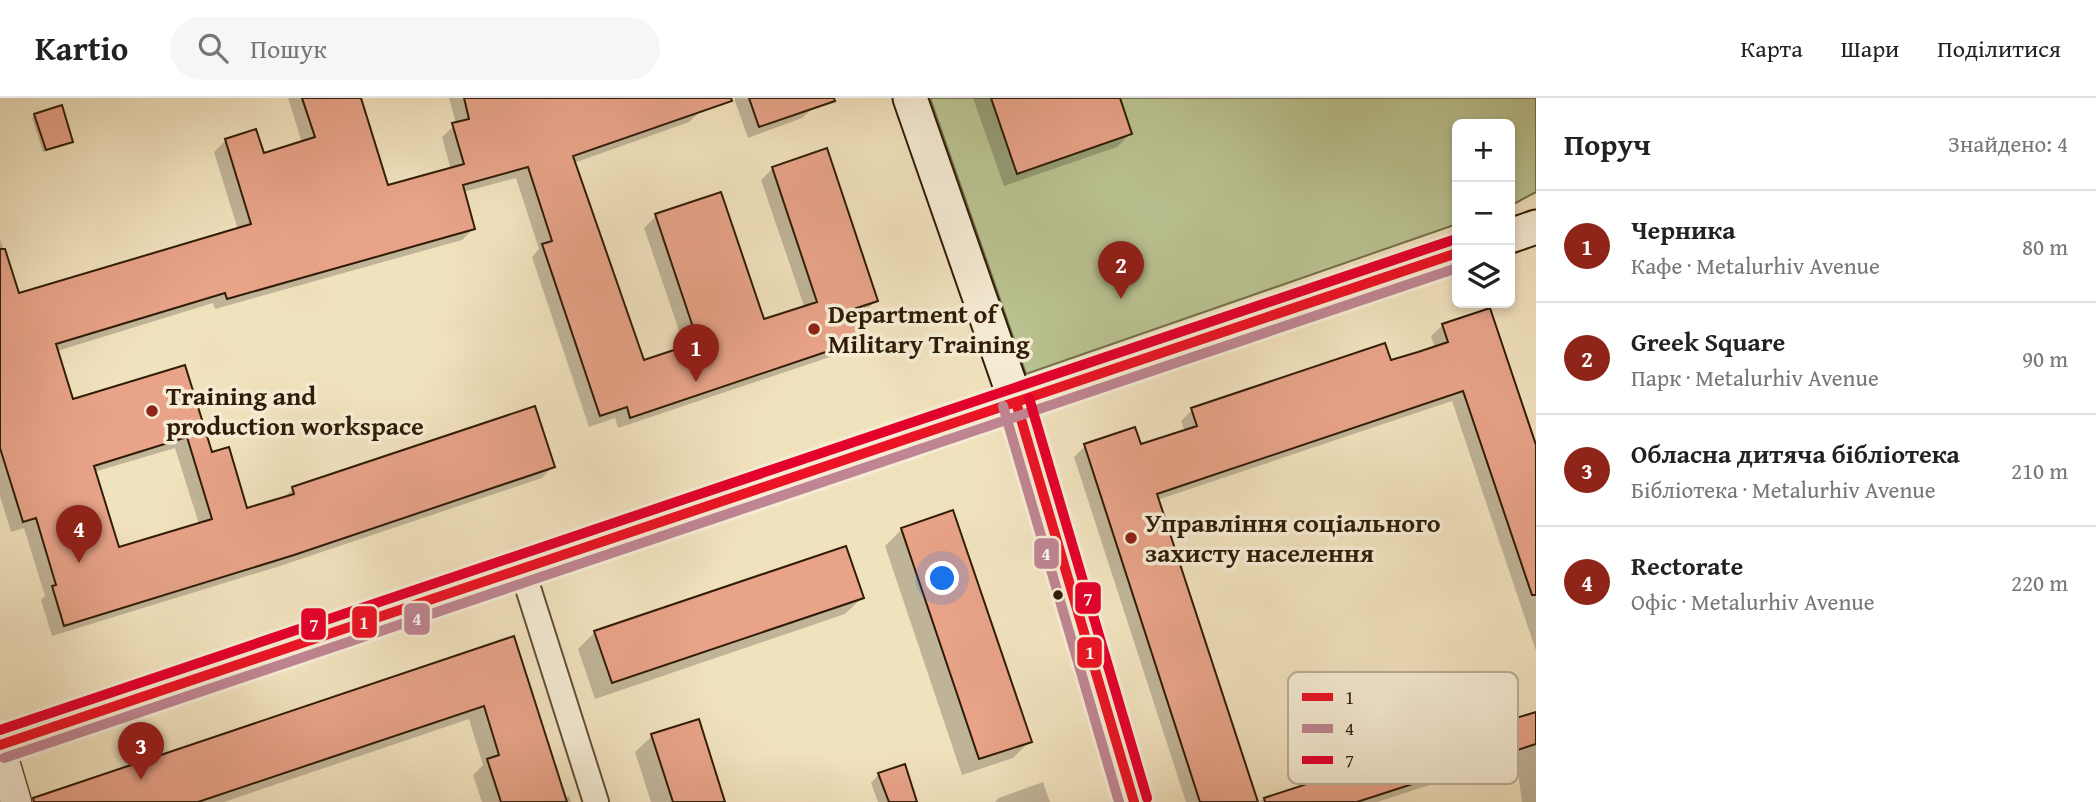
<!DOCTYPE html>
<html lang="uk">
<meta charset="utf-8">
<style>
:root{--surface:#fff;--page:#f6f6f6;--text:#222;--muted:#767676;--line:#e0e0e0;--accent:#8f2418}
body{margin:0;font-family:"Gentium Book Plus",serif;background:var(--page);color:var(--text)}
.controls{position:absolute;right:21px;top:21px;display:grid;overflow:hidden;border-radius:10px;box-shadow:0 4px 10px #0003}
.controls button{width:63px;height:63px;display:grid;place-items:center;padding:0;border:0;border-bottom:2px solid var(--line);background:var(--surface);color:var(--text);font:35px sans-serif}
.you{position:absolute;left:943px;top:481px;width:24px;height:24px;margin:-18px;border:5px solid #fff;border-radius:50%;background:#1a73e8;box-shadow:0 0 0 10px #1a73e833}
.badge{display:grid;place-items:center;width:46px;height:46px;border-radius:50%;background:var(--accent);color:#fff;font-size:23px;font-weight:700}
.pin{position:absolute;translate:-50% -58px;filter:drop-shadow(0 2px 4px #0008)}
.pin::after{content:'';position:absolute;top:37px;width:24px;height:21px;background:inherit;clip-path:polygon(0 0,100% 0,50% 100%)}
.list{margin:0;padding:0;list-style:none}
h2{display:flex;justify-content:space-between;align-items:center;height:91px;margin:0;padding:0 28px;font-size:30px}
h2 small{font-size:23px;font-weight:400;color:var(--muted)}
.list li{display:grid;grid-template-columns:46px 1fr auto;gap:21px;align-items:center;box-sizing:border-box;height:112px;padding:0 28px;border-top:2px solid var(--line)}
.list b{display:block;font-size:26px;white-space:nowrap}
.list p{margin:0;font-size:23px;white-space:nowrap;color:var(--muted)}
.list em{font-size:23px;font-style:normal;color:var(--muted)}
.icon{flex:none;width:38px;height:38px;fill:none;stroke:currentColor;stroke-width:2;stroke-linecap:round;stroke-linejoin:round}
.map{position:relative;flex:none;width:1536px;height:704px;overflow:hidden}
header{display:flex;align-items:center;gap:42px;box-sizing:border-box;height:98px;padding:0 35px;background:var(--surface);border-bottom:2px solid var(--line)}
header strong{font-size:33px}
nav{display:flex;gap:38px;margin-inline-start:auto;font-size:24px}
.search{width:490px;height:63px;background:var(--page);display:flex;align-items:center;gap:18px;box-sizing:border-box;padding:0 24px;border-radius:38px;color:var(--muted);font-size:26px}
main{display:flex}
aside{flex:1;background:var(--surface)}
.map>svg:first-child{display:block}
.green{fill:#bac391;stroke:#75704c;stroke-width:2}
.shadow{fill:#0003;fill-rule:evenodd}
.building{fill:#e8a389;stroke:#301c06;stroke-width:2;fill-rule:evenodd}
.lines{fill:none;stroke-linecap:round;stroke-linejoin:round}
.minor-casing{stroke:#604e34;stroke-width:28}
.tertiary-casing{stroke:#604e34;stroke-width:33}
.secondary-casing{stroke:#301c06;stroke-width:37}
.minor{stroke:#f6ecd5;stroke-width:24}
.tertiary{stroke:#f6ecd5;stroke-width:30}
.secondary{stroke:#f6ecd5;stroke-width:33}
.bus-1-casing{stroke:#f6ecd5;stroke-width:16}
.bus-2-casing{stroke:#f6ecd5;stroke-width:16}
.bus-3-casing{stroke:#f6ecd5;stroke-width:16}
.bus-1{stroke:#eb1325;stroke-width:10}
.bus-2{stroke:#bf8592;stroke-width:10}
.bus-3{stroke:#e4002b;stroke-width:10}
.poi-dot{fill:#8f2418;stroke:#f6ecd5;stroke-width:2.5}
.bus-dot{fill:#301c06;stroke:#f6ecd5;stroke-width:2.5}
.labels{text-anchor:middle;stroke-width:7;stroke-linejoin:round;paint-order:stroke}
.poi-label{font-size:26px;font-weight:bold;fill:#301c06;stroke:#f6ecd5;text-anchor:start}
.key{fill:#f6ecd5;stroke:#bbae97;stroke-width:2}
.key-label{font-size:19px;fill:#301c06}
.line-badge{stroke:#f6ecd5;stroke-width:2.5}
.badge-label{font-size:19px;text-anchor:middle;font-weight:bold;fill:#fff}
</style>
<header>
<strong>Kartio</strong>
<div class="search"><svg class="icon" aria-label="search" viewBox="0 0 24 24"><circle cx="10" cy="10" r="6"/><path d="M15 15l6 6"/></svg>Пошук</div>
<nav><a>Карта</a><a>Шари</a><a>Поділитися</a></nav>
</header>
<main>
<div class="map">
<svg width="1536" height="704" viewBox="0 0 1536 704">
<rect width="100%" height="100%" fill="#f1e2be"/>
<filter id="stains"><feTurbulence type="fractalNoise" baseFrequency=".00286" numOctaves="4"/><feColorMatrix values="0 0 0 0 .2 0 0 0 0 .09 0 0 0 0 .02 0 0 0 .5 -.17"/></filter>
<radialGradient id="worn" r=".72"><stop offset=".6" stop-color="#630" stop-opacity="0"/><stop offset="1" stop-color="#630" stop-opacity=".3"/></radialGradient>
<path class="green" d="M930 0H1536V94L1510 108V26H1457V126L1026 276Z"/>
<path class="shadow" d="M288 0H362L387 90 451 72 442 39 456 26 449 0H696L701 13 689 24 574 65 643 264 685 250 644 130 656 118 763 224 804 208 761 82 773 70 876 202 865 214 854 218 862 240 851 252 618 330 615 320 589 329 532 159 539 151 516 80 463 94 473 131 462 142 215 211 213 205 57 253 72 303 184 269 211 356 246 412 282 401 293 391 553 368 542 380 280 468 52 538 41 502 45 498 24 430 11 434 0 398V141L18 197 238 132 214 54 226 42 263 57 302 45ZM175 350 199 426 117 451 94 374Z
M734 0H811L814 9 802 20 748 40Z
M973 0H1118L1130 36 1117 49 1004 88Z
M35 17 71 43 43 54 32 20Z
M1489 212 1536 353V553L1452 303 1157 402 1256 704H1186L1074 359 1085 348 1140 349 1185 334 1181 323 1192 312 1390 265 1435 250 1431 238 1443 227Z
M902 431 1030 643 1013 660 962 677 885 448Z
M862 500 845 516 595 601 578 551 595 534Z
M513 540 564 700 569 698 571 704H482L473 677 483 667 469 621 224 704H54Z
M1375 600 1419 651 1536 616V704H1522L1516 659 1377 704H1256L1381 664 1364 611Z
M652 638 723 704H651L635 654Z
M879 676 916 704H878L871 685Z
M1043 684 1050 704H995L999 700Z"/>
<path class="building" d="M302 0H361L388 87 464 66 452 25 469 21 464 0H731L732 3 573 58 644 262 698 244 655 116 721 94 764 221 817 204 772 69 827 50 878 203 854 211 864 241 630 320 627 309 600 318 542 146 552 143 528 69 463 87 475 131 227 201 225 195 56 246 73 301 185 267 212 354 229 349 247 410 294 396 292 389 535 308 555 369 294 457 64 528 52 488 56 487 36 420 23 424 0 350V151H5L19 195 251 126 225 41 256 31 264 55 315 39ZM187 339 212 421 119 449 94 368Z
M749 0H834L835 3 759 29Z
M991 0H1120L1132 36 1017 76Z
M62 7 73 44 46 52 34 16Z
M1490 210 1536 347V497H1532L1463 293 1157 396 1258 704H1200L1084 346 1135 329 1141 346 1197 328 1191 310 1385 245 1391 262 1418 254 1448 244 1442 226Z
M953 412 1032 644 979 661 901 430Z
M846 448 864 500 612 585 594 533Z
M514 538 567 704H501L487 661 499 657 484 608 198 704H34L33 700Z
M1401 590 1420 649 1536 614V646L1357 704H1265L1264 700 1393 658 1374 599Z
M699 621 725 704H673L651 636Z
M905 666 917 704H889L878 675Z"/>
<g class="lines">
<defs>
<path id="minor" d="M1016 304 1134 704
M522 471 596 704"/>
<path id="tertiary" d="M0 647 1016 304
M0 650 16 704"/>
<path id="secondary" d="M910 0 1016 304 1457 155
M1510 138 1536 129"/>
</defs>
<use href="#minor" class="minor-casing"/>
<use href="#tertiary" class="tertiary-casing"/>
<use href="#secondary" class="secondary-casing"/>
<use href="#minor" class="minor"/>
<use href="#tertiary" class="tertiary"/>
<use href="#secondary" class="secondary"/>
<defs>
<path id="bus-1" d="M1016 304 1134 704
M0 647 1457 155"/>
<path id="bus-2" d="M1003 308 1119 704
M4 660 1457 170"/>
<path id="bus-3" d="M1029 300 1147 700
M0 632 1453 142"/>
</defs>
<use href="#bus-1" class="bus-1-casing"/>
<use href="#bus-2" class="bus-2-casing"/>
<use href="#bus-3" class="bus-3-casing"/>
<use href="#bus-1" class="bus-1"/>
<use href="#bus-2" class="bus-2"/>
<use href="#bus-3" class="bus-3"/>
</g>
<g class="poi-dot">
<circle cx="814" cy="231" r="7"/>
<circle cx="152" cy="313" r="7"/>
<circle cx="1131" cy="440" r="7"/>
</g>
<circle class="bus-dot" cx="1058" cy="497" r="6"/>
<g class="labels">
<g class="poi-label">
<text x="828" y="225">Department of<tspan x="828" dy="30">Military Training</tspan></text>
<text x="166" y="307">Training and<tspan x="166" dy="30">production workspace</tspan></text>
<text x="1145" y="434">Управління соціального<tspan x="1145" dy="30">захисту населення</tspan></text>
</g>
</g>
<rect x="1288" y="574" width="230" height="112" rx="10" class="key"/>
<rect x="1302" y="595" width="31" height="8" fill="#eb1325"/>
<rect x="1302" y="626" width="31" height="9" fill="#bf8592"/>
<rect x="1302" y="658" width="31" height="8" fill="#e4002b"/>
<g class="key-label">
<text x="1345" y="606">1</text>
<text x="1345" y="637">4</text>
<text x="1345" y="669">7</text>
</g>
<g class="line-badge">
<rect x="1033" y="439" width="27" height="33" rx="7" fill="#bf8592"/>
<rect x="1074" y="483" width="28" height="34" rx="7" fill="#e4002b"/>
<rect x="403" y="504" width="28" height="34" rx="7" fill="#bf8592"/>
<rect x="351" y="507" width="27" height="34" rx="7" fill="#eb1325"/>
<rect x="300" y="509" width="27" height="34" rx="7" fill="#e4002b"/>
<rect x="1076" y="538" width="27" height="33" rx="7" fill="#eb1325"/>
</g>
<g class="badge-label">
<text x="1046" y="462">4</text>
<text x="1088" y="507">7</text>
<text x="417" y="527">4</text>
<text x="364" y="531">1</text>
<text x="314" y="533">7</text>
<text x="1090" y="561">1</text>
</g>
<rect width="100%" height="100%" filter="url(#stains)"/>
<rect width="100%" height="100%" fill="url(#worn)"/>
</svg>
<div class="controls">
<button>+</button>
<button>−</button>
<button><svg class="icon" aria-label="layers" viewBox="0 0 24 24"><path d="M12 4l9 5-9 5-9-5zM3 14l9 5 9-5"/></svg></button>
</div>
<div class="you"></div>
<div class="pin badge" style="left:696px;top:284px">1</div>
<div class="pin badge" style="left:1121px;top:201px">2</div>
<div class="pin badge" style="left:141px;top:682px">3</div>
<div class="pin badge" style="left:79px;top:465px">4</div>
</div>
<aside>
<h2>Поруч<small>Знайдено: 4</small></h2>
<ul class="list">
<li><span class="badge">1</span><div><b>Черника</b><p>Кафе · Metalurhiv Avenue</p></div><em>80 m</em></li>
<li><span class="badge">2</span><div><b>Greek Square</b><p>Парк · Metalurhiv Avenue</p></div><em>90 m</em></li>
<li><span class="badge">3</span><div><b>Обласна дитяча бібліотека</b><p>Бібліотека · Metalurhiv Avenue</p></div><em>210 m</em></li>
<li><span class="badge">4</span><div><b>Rectorate</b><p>Офіс · Metalurhiv Avenue</p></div><em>220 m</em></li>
</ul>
</aside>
</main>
